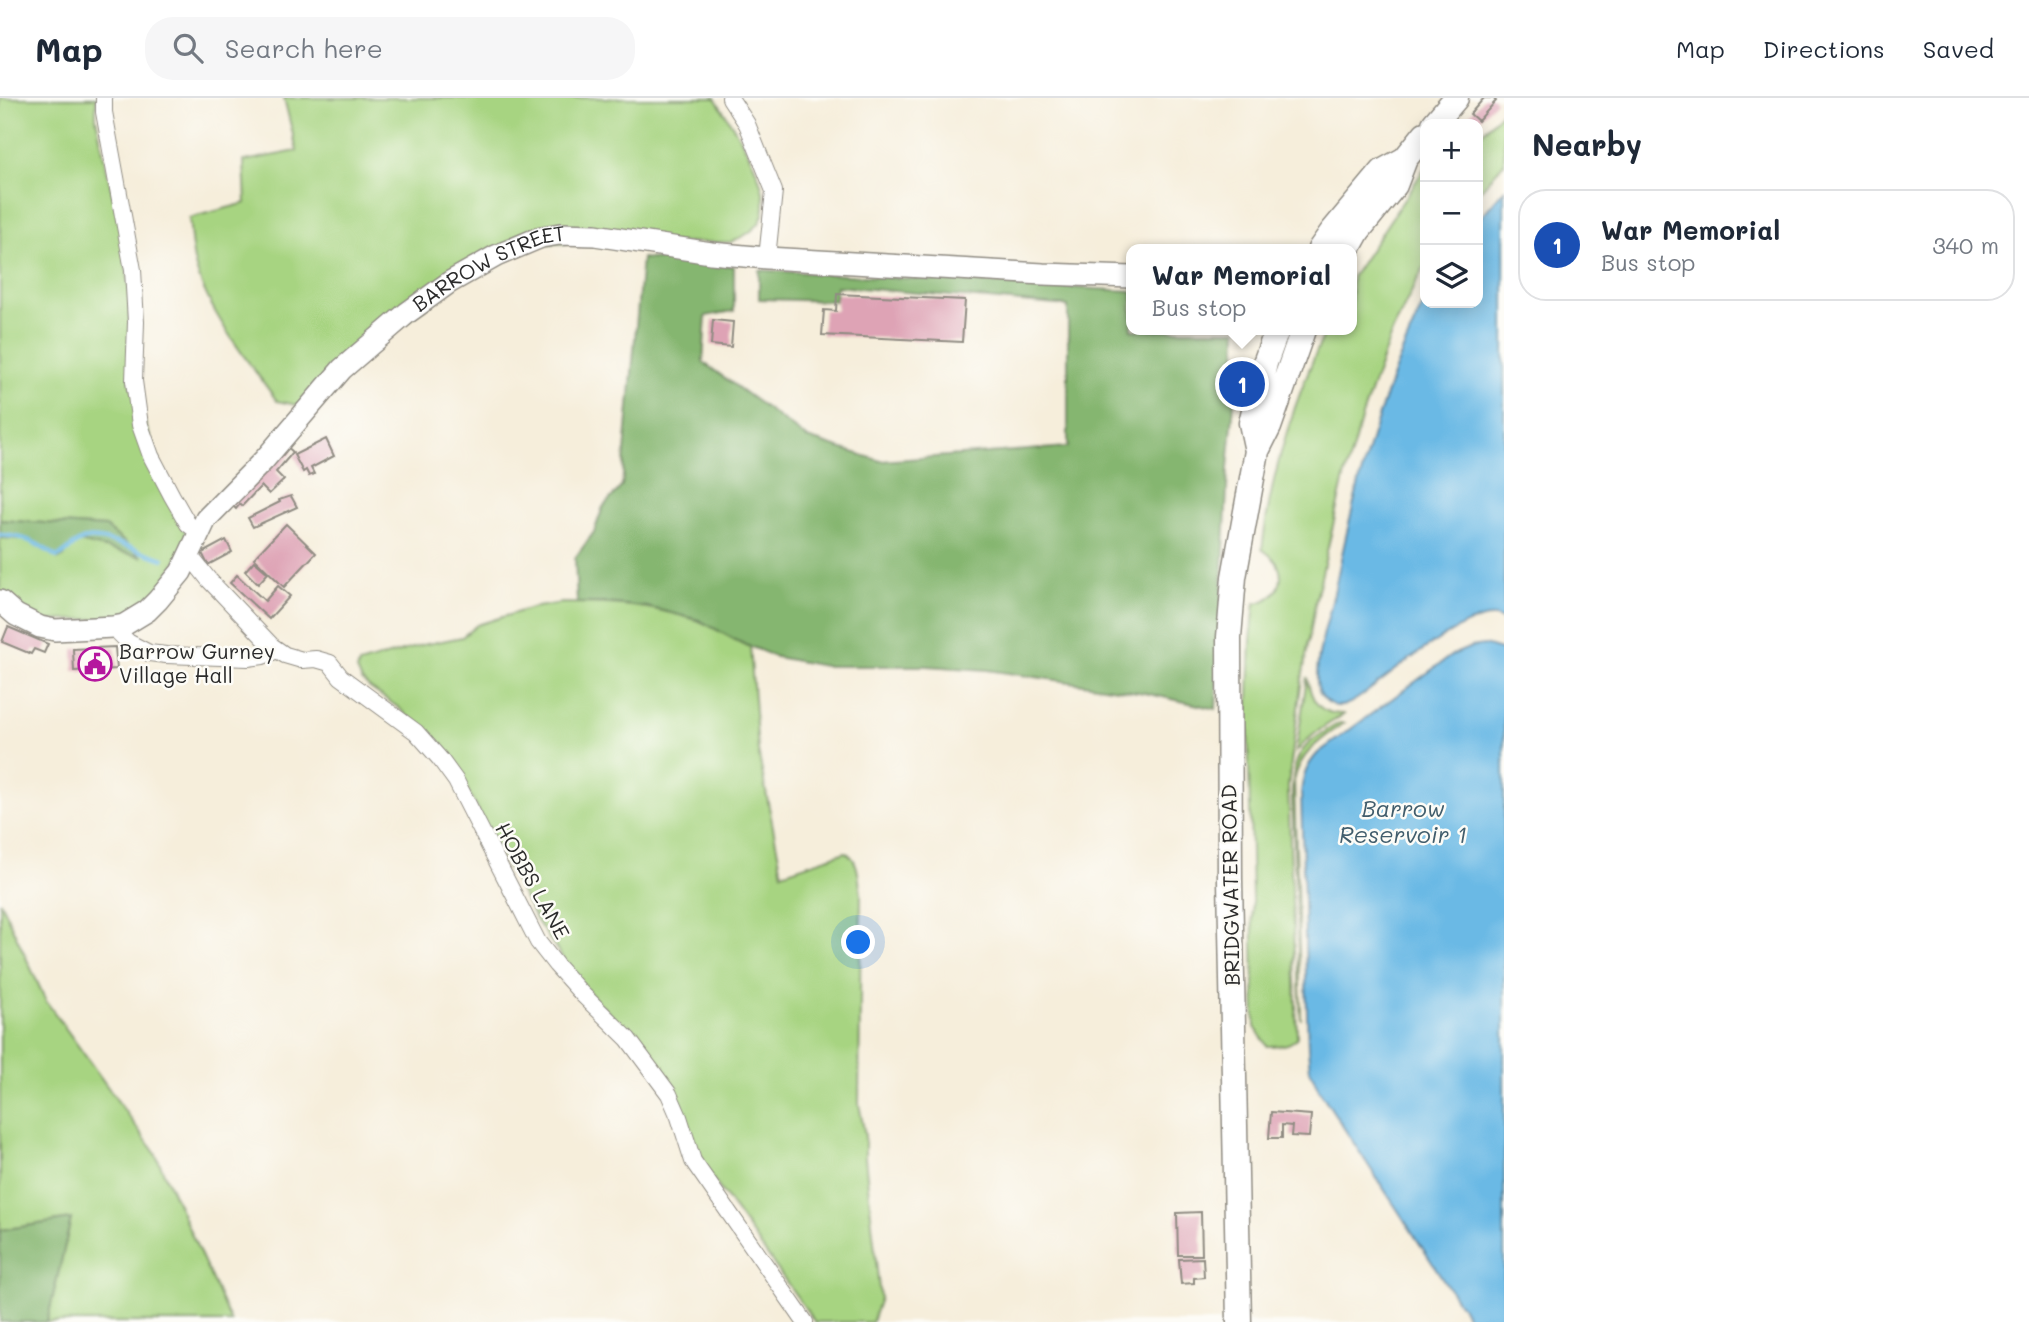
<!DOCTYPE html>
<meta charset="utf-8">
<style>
:root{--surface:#fff;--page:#f6f6f7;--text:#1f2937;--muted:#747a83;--line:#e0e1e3;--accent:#0f766e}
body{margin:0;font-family:Mali,sans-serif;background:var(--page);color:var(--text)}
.controls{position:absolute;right:21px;top:21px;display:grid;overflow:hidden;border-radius:14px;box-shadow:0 4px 18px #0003}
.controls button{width:63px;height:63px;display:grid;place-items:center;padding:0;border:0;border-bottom:2px solid var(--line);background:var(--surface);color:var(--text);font:35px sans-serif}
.you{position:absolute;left:859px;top:845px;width:24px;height:24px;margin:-18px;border:5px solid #fff;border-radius:50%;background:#1a73e8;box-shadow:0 0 0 10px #1a73e833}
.badge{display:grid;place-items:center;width:46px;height:46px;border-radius:50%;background:var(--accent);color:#fff;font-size:23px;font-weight:700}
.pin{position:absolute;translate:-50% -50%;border:4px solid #fff;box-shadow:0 2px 7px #0006}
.popup{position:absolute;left:1126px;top:146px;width:231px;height:91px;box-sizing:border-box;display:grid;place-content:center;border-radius:14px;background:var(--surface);filter:drop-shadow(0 2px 5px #0005);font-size:23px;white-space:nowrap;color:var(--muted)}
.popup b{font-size:26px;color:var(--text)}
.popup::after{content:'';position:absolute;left:50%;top:100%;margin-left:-14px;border:14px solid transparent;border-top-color:var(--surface)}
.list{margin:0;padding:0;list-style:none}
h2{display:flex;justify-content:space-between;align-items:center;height:91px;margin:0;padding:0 28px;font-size:30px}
h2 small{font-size:23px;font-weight:400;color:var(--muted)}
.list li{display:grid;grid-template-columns:46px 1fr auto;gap:21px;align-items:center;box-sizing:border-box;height:112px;margin:0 14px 14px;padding:0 14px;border:2px solid var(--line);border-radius:28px}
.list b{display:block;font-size:26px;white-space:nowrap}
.list p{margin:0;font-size:23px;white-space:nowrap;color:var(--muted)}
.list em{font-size:23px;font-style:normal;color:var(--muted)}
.icon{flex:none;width:38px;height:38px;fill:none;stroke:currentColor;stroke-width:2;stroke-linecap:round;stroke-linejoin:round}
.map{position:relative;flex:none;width:1504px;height:1224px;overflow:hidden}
header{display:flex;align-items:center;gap:42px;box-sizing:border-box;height:98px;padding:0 35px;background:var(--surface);border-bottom:2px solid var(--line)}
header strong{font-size:33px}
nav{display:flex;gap:38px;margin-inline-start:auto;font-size:24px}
.search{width:490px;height:63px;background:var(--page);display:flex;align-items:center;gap:18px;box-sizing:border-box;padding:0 24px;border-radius:28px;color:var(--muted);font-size:26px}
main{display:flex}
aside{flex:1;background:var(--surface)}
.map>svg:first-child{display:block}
.green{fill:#a7d481;stroke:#698056;stroke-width:2}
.forest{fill:#85b66f;stroke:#58704d;stroke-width:2}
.water{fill:#6bb9e5;stroke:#4b7288;stroke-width:2}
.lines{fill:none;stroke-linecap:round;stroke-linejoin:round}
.stream{stroke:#6bb9e5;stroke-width:4.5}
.building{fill:#dea3b5}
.minor-casing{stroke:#908c83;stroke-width:18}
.major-casing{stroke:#908c83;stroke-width:24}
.highway-casing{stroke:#908c83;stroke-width:27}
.minor{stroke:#fff;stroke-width:16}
.major{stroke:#fff;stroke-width:21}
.highway{stroke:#fff;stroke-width:24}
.labels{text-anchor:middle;stroke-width:5;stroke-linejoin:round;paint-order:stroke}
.street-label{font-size:21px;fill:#2b2b2b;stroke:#fdfcf7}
.poi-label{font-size:21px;fill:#2b2b2b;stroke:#fdfcf7;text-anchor:start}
.water-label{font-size:23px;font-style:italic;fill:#415d6c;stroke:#fdfcf7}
</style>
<header>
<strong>Map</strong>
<div class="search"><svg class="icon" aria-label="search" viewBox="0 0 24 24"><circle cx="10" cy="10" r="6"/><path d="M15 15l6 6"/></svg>Search here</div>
<nav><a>Map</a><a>Directions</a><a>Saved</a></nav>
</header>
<main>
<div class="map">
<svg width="1504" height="1224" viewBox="0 0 1504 1224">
<rect width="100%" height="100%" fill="#fdfcf7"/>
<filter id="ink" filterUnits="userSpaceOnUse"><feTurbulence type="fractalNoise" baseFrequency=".0143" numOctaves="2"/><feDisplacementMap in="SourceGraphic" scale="14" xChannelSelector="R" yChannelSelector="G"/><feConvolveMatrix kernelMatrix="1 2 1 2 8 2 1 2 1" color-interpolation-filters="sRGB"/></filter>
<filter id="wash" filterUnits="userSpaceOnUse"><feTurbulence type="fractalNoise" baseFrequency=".00686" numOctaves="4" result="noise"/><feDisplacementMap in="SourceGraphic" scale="28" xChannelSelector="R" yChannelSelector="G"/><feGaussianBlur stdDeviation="1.57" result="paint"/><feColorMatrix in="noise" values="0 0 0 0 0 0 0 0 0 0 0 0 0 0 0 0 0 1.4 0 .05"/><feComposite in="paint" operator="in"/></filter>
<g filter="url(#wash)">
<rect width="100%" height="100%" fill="#f6eedb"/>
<path class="green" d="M0 0H96V20L108 78 122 133 129 190 130 285 188 442 159 493 121 520 41 523 0 494V440L2 439 26 441 63 459 73 447 80 444 141 458 106 429 0 422Z
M284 0H715C732 27 780 94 759 125 752 135 741 139 731 144L505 146 301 308 277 303C248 263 213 221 197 174 191 157 191 137 189 120L246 105 244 63 297 53Z
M1504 12V65L1478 95V39Z
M1425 70V168L1417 182 1390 239 1362 318 1343 384 1316 501 1301 587 1288 688 1297 939C1290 949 1278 947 1267 948L1255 929 1248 626 1251 541 1255 505C1273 503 1287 486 1278 467 1275 460 1268 456 1262 451 1271 374 1294 302 1326 232H1352V179Z
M562 505C608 505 652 507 696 522 715 528 731 541 750 549L758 653 782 775 845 754C860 761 858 781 861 796L859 1006 865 1037V1060L880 1200 872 1224H815L707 1073 699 1056 681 1005 670 983 647 952 591 897 572 874 537 823 505 765 450 658 399 610 370 590 362 583 357 572 359 566 422 547 462 539 477 527 531 510Z
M1307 579C1311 603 1319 617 1345 616 1326 627 1310 637 1296 654Z
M1339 625H1344C1322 641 1301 653 1294 682L1301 922 1292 698C1293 654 1302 647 1339 625Z
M0 803 46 903 155 1055 231 1224H47L71 1121 0 1132Z"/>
<path class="forest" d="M642 160 734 168V213L706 218 703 264 807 340 881 363 1068 349V208L836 188 835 203 759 201V172L1132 193V232H1237L1236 283 1228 371 1216 611 1145 595 987 572 927 568H824L776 559 737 543 699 522 647 509 605 505H577L575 460 594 434 603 409 622 388Z
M0 422 106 429 142 459 80 444C69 446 68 457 59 461L26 441 0 440Z
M71 1121 47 1224H0V1132Z"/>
<path class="water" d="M1504 92V523C1503 522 1495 519 1494 519 1464 516 1397 571 1372 590 1364 596 1355 604 1345 607 1331 612 1318 598 1317 584 1316 553 1329 521 1335 490 1355 390 1380 295 1425 203V205H1478V122Z
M1484 547 1504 553V1224H1471L1319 992 1310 972 1308 951 1301 695C1303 678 1306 668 1318 655L1452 557 1471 549Z"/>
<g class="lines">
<path class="stream" d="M0 437C25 438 37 445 57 459 68 455 74 443 86 441 102 437 145 455 163 461"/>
</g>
<g id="blocks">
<path class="building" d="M1484 0H1493L1496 3 1478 23 1470 16Z
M837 196 965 202 962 244 822 237 824 212 836 213Z
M713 222 733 224 731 249 711 247Z
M326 341 334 358 311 370 314 376 309 378 306 372 303 374 294 357Z
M284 346 293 354 276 374 284 382 269 396 261 388 242 408 240 406 236 411 229 404Z
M291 398 297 409 253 429 248 420 280 404 279 402Z
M286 426 316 455 284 489 254 460Z
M226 442 232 454 208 467 202 455Z
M254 463 268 475 258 486 245 473Z
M237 477 265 503 278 488 290 498 269 521 230 485Z
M8 529 48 546 44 555 34 551 31 556 2 544Z
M115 549 117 571 74 573 73 551Z
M1271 1014 1311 1017 1309 1039 1291 1038 1292 1028 1282 1027V1040H1269Z
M1201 1114 1202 1157H1178L1177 1115Z
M1203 1160 1204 1179 1194 1180V1185L1181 1186 1179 1161Z"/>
</g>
</g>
<g filter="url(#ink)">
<use href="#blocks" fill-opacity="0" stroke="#908c83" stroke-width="2"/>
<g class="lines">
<defs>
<path id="minor" d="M104 0V14L133 172 136 224 134 283 140 327 151 358 172 398 188 426 199 434
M730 0 747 26 774 93 767 160
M190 458 209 482 272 548 285 557 302 562 316 561 330 565 341 579 416 634 440 661 456 683 538 844 556 867 582 896 628 941 669 996 679 1019 693 1063 805 1224
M113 529 128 544 149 555 166 557 248 560 263 558 277 552"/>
<g id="major">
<path id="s1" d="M0 503 16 517 40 529 55 532 113 529 124 527 147 513 158 502 181 474 206 421 264 362 342 271 407 215 450 184 496 158 541 139 560 136 595 137 711 155 767 160 1043 176 1132 179"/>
</g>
<path id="highway" d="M1434 26 1456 0
M1320 151 1332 134 1383 73 1405 61
M1348 151 1358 133 1395 87 1405 61 1425 36
M1257 353 1251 325 1265 265 1277 232
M1239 1224 1230 782 1229 539 1234 479 1257 353 1269 329 1303 232"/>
</defs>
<use href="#minor" class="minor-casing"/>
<use href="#major" class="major-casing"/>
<use href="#highway" class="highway-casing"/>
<use href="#minor" class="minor"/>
<use href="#major" class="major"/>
<use href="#highway" class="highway"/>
</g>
</g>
<defs>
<symbol id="civic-ring" viewBox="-11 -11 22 22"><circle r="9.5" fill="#fdfcf7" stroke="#b5179e" stroke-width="1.5"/><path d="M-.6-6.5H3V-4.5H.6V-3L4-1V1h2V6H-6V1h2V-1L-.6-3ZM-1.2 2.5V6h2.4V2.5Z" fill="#b5179e"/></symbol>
</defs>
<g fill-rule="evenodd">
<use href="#civic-ring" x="76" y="547" width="38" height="38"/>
</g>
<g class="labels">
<g class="street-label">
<text dy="7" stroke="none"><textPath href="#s1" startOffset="653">BARROW STREET</textPath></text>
<text transform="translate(532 783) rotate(61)" y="7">HOBBS LANE</text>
<text transform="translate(1231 787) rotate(-91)" y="7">BRIDGWATER ROAD</text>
</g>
<g class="poi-label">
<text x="119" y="561">Barrow Gurney<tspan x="119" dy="24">Village Hall</tspan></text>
</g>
<g class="water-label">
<text x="1403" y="719">Barrow<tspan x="1403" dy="26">Reservoir 1</tspan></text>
</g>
</g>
</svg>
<div class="controls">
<button>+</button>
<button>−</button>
<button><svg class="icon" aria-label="layers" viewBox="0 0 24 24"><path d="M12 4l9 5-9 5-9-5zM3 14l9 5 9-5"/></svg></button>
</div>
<div class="you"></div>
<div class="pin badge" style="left:1242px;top:286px;background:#1a4fb4">1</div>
<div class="popup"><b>War Memorial</b>Bus stop</div>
</div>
<aside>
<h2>Nearby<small></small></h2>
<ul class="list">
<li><span class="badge" style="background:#1a4fb4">1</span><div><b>War Memorial</b><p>Bus stop</p></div><em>340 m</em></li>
</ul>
</aside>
</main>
